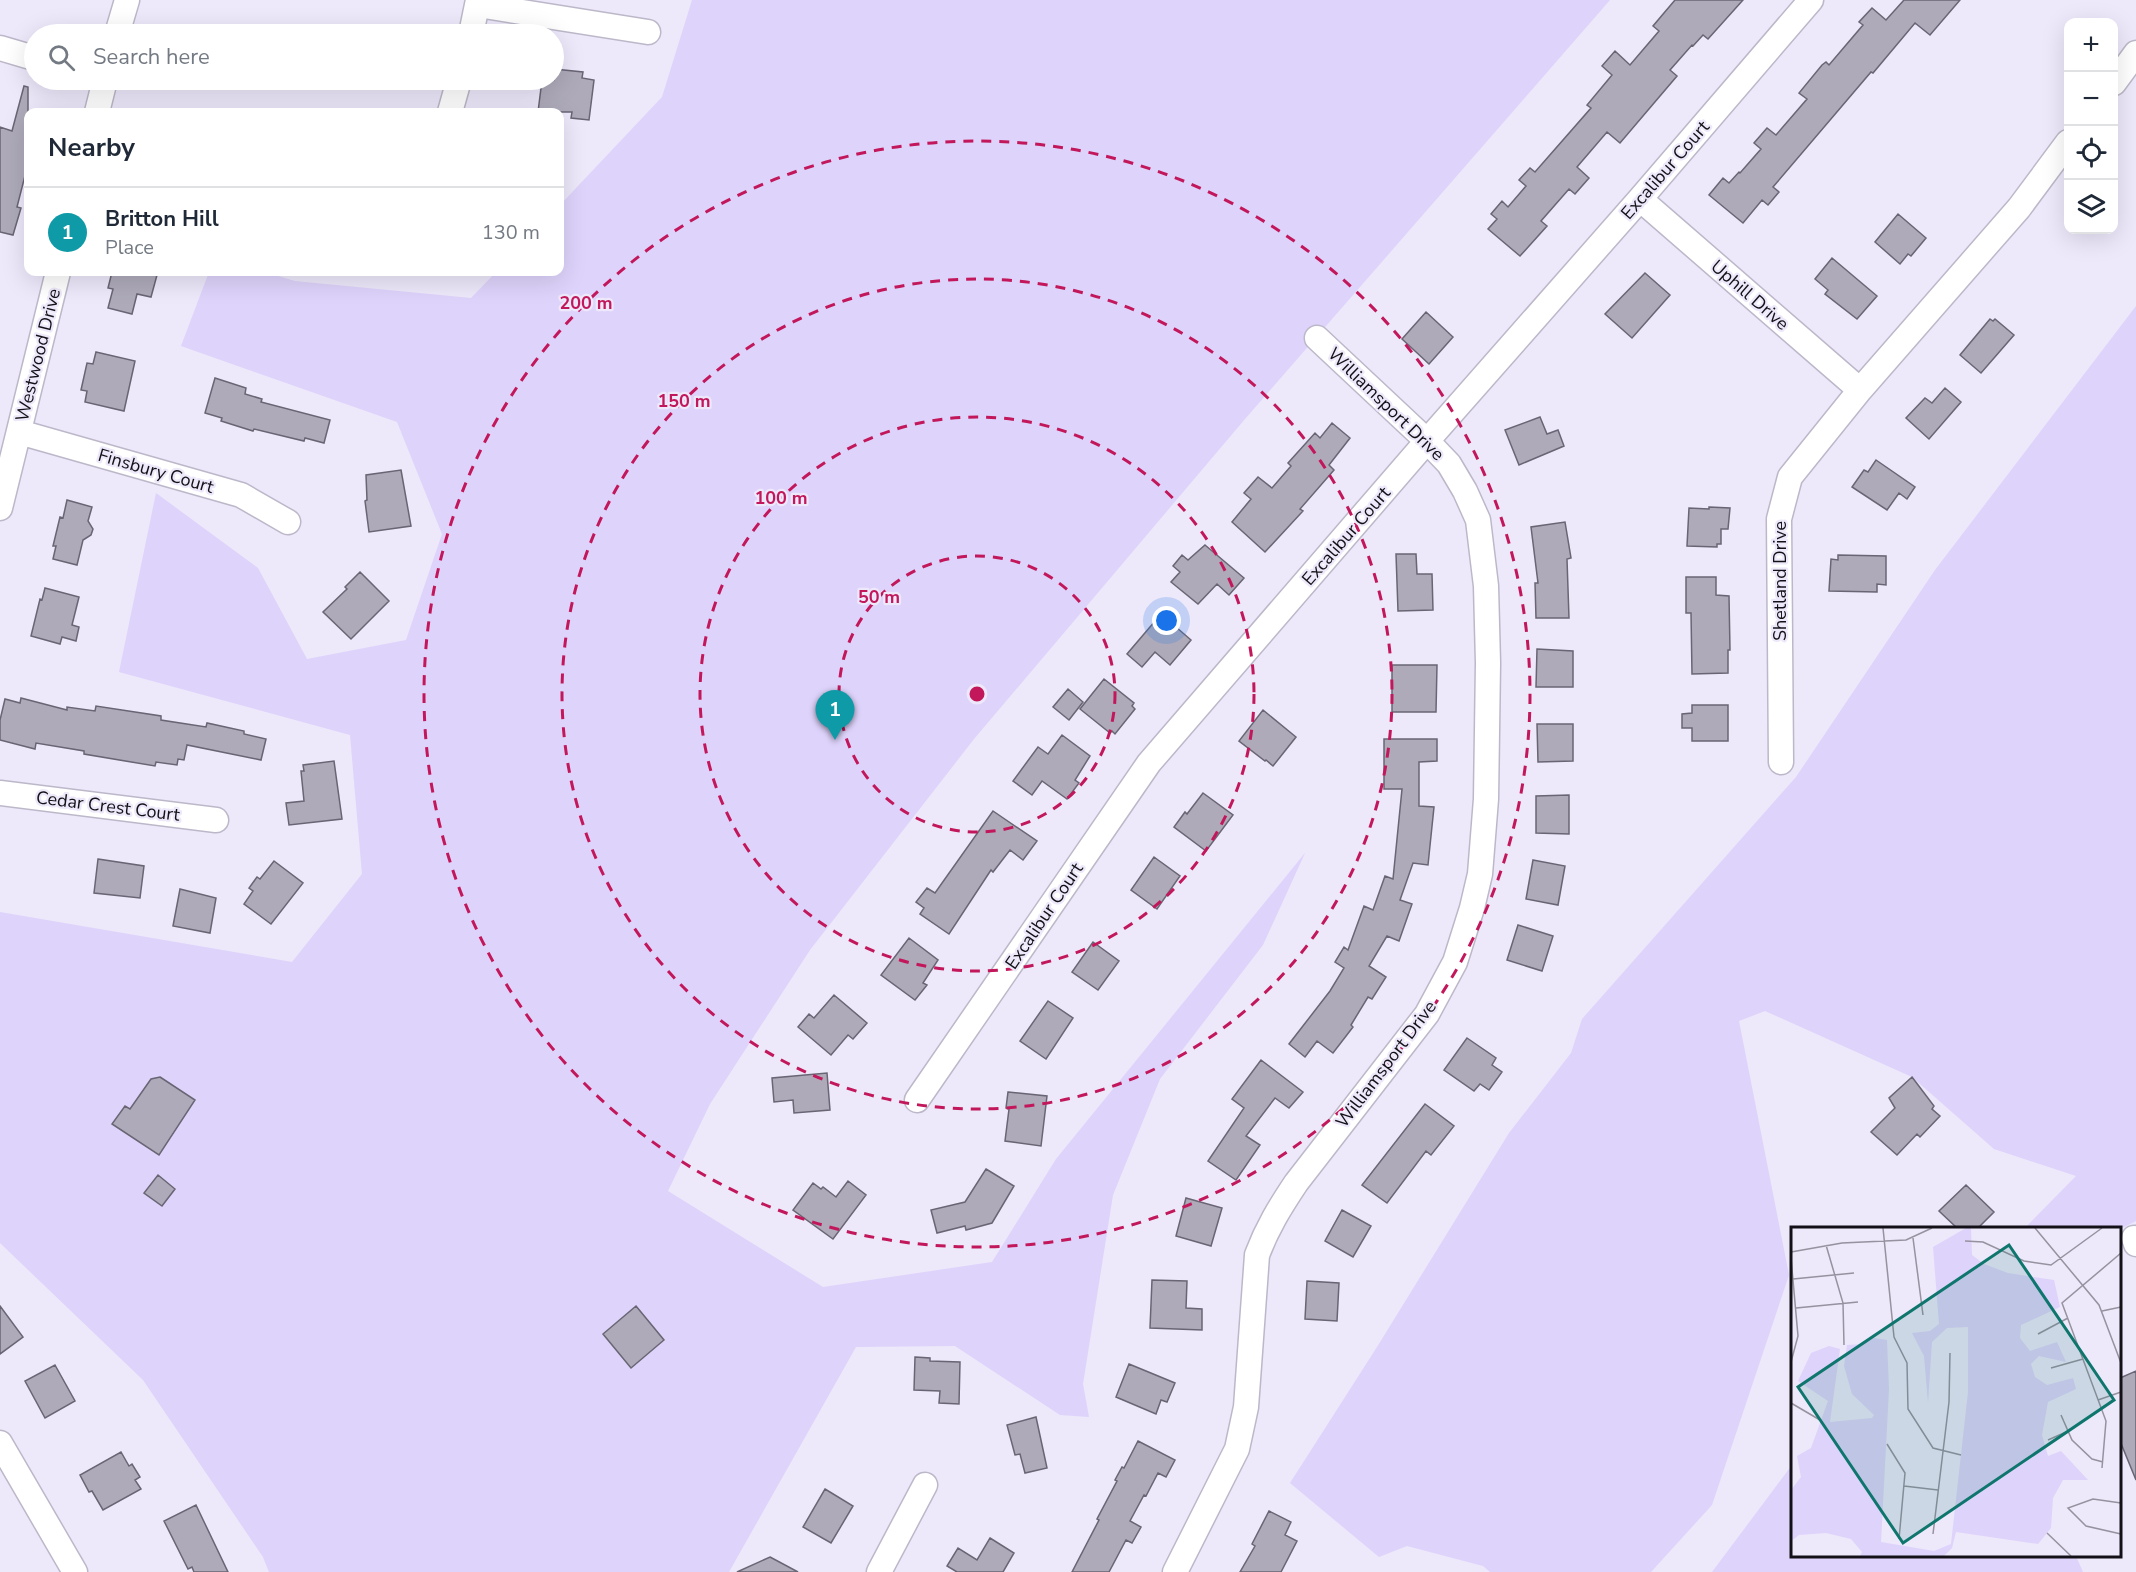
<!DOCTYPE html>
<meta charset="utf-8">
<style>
:root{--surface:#fff;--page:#f6f6f7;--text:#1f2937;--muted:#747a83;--line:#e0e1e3;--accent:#168360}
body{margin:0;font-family:"Nunito Sans",sans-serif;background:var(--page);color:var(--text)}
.controls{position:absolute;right:18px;top:18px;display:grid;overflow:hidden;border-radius:12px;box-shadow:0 6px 24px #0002}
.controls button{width:54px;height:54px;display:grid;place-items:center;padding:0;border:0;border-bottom:2px solid var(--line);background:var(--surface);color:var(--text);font:30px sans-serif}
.you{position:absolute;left:1167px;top:621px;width:21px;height:21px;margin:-15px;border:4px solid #fff;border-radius:50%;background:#1a73e8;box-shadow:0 0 0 9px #1a73e833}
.badge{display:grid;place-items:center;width:39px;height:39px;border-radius:50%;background:var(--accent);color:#fff;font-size:20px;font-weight:700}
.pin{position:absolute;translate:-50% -50px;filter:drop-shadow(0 2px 3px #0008)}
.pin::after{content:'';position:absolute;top:32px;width:21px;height:18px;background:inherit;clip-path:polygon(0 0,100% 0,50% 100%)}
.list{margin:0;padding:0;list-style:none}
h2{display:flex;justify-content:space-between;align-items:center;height:78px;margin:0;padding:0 24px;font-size:26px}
h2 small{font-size:20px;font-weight:400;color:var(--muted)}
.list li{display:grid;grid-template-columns:39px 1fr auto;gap:18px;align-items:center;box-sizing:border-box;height:90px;padding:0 24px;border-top:2px solid var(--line)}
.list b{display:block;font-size:22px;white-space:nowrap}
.list p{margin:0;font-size:20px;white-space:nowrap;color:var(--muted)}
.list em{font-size:20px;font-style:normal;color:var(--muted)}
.icon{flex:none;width:33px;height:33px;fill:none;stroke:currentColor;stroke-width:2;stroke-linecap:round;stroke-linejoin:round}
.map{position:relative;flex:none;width:2136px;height:1572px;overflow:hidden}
.search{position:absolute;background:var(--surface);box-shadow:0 6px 24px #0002;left:24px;top:24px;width:540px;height:66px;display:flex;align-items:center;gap:15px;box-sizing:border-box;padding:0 21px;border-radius:33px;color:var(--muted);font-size:22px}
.panel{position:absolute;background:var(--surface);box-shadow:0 6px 24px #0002;left:24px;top:108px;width:540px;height:168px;border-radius:12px}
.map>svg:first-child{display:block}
.green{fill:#ded3fb}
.building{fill:#aeaaba;stroke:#696574;stroke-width:1.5}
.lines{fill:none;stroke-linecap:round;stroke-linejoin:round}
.minor-casing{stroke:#bdb8c9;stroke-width:27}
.minor{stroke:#fff;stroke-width:24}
.ring{fill:none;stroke:#c2185b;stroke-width:3;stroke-dasharray:10 8}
.labels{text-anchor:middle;stroke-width:4.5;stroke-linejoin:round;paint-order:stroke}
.street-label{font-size:18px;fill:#131117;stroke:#ede8fa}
.inset-road{fill:none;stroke:#96929f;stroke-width:1.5}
.view{fill:#0f766e;fill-opacity:0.15;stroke:#0f766e;stroke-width:3}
.inset-edge{fill:none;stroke:#131117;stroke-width:3}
.centre{fill:#c2185b;stroke:#ede8fa;stroke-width:3}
.ring-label{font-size:18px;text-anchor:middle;font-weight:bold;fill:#c2185b;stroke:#ede8fa;stroke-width:4.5;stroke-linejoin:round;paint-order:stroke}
</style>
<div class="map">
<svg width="2136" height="1572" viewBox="0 0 2136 1572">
<rect width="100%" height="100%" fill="#ede8fa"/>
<path class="green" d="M692 0H1610L1245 419 974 739 810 950 710 1104 668 1191 823 1287 992 1262 1056 1159 1305 853 1263 945 1160 1079 1113 1195 1083 1384 1089 1417 1060 1415 955 1346 856 1347 729 1572H269L263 1557 143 1380 0 1243V912L292 962 362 874 350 735 119 672 156 493 258 568 307 659 406 640 442 534 397 422 181 346 209 272H265L295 281 471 298 496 272H560V205L662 97Z
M2136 306V1221L2120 1229 2025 1228 2076 1176 1994 1149 1912 1077 1765 1011 1739 1021 1789 1275 1712 1505 1651 1572H1490L1483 1566 1407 1546 1379 1557 1290 1483 1377 1347 1509 1133 1571 1053 1582 1019 1796 777 1935 570Z
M1792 1465V1556H2076L2083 1572H1712Z"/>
<path class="building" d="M1675 0H1743L1708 39 1703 35 1693 46 1692 45 1670 70 1677 76 1620 143 1607 132 1577 167 1589 178 1575 194 1569 189 1541 221 1547 226 1520 256 1488 229 1497 219 1491 214 1502 201 1508 207 1526 186 1519 180 1530 168 1535 172 1591 108 1587 105 1612 75 1602 66 1615 51 1630 65 1659 31 1653 26Z
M1904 0H1960L1930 35 1915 23 1873 73 1871 72 1773 187 1779 192 1768 205 1762 200 1743 223 1709 195 1723 178 1729 183 1739 172 1740 173 1761 149 1754 143 1767 128 1776 135 1807 99 1799 93 1822 65 1826 62 1829 65 1863 25 1859 22 1872 8 1886 20Z
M554 69 583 72 582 78 594 80 589 120 571 118 572 112H538L542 80H554Z
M24 86 28 87V164L17 207 21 208 13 235 0 232V127L12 131Z
M1898 214 1926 238 1911 256 1908 254 1900 264 1875 242Z
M1832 258 1877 296 1857 319 1825 294 1828 290 1815 279Z
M112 272H142L157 275 151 297 137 294 132 314 108 308 113 289 108 288Z
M1645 273 1670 295 1632 338 1605 314Z
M1426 312 1453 337 1429 364 1402 339Z
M1990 319 1993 321 1995 319 2014 335 1981 373 1960 355Z
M96 352 135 361 124 411 85 402 87 391 81 390 87 363 93 364Z
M215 378 246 388 245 394 262 399 261 402 330 420 324 443 305 438 304 441 254 429 253 431 221 421 222 418 205 413Z
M1945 388 1961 402 1929 439 1906 418 1925 398 1932 403Z
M1540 417 1547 434 1558 430 1564 446 1519 465 1505 430Z
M1332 423 1350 438 1329 465 1334 470 1300 509 1303 511 1265 552 1232 522 1251 499 1244 493 1258 477 1272 488 1291 466 1288 463 1315 433 1320 438Z
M1876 460 1915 487 1907 499 1899 493 1887 510 1852 487 1864 470 1868 472Z
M401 470 411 526 369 532 365 501 367 500 366 475Z
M67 500 92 507 88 521 93 529 91 535 83 540 77 565 53 559 56 546H53L60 517 63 518Z
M1709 507 1730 508 1728 529H1721V544H1717V547L1687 546 1689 508 1709 509Z
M1565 522 1571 558 1567 559 1569 618H1536L1535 583H1538L1531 527Z
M1205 545 1244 578 1229 595 1217 584 1198 604 1171 582 1180 572 1173 566 1182 555 1188 560Z
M1396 554H1416L1417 574H1432L1433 610 1398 611Z
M1838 555 1886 556V585L1877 584V592L1829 591 1831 559 1838 560Z
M360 572 389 601 351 639 323 612 347 589 345 587Z
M1686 577H1716V595L1729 596 1730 650H1728V673L1692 674 1691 613H1686Z
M45 588 79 597 72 625 79 627 76 641 62 637 60 644 31 636 40 599 42 600Z
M1161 614 1191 640 1170 665 1155 652 1142 667 1127 654Z
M1537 649 1573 651V687H1536Z
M1392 665H1437L1436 712H1392Z
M1104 679 1134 703 1132 706 1135 709 1115 734 1112 731 1110 733 1080 709Z
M1068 689 1083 702 1069 720 1053 707Z
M21 698 67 710V707L95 711 96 706 161 716V720L206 727 207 723 244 731V734L266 739 261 760 187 745 184 760 178 759 177 765 156 762 155 766 84 754V751L36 743 35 749 0 740V720L5 699 20 703Z
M1692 705H1728V741H1692V728H1682V714L1692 713Z
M1263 710 1296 737 1273 766 1266 760 1265 761 1239 741Z
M1537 724H1573V761L1538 762Z
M1062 735 1090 756 1075 780 1079 783 1067 799 1042 781 1032 795 1013 781 1038 747 1048 754Z
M1384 739H1437V761L1419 762V806L1434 807 1428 865 1413 863 1400 900 1412 904 1399 941 1387 936 1369 966 1386 977 1372 999 1368 997 1351 1025 1353 1027 1333 1053 1317 1041 1305 1057 1289 1044 1330 991 1344 968 1335 962 1344 947 1348 950 1364 906 1373 910 1385 876 1393 879 1402 789H1384Z
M334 761 342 819 289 825 286 803 304 801 301 771H304L303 765Z
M1203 793 1233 815 1206 851 1174 827 1185 812 1187 814Z
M1569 795V834L1536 833V796Z
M993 811 1037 841 1023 860 1010 850 993 872 991 870 949 934 920 914 924 908 916 902 927 888 935 893Z
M1154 857 1180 876 1157 909 1131 890Z
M98 859 144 866 140 898 94 893Z
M1533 860 1565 866 1558 905 1526 899Z
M274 861 303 883 271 924 244 904 253 891 249 888 257 877 260 879Z
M180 889 216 898 210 933 173 926Z
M1518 925 1553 936 1542 971 1507 960Z
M909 938 938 960 923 983 927 985 915 1000 881 975Z
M1093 942 1119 961 1098 990 1072 972Z
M834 995 867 1023 853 1039 848 1035 831 1055 798 1027 809 1014 814 1018Z
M1048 1001 1073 1018 1046 1059 1020 1041Z
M1467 1038 1496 1058 1492 1065 1502 1072 1489 1090 1480 1084 1474 1091 1444 1070Z
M1261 1060 1303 1092 1289 1108 1275 1098 1246 1136 1260 1145 1236 1180 1208 1161 1244 1108 1232 1099Z
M827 1073 830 1110 794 1113 793 1100 774 1102 772 1078Z
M160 1077 195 1100 159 1155 112 1124 125 1106 130 1109 151 1079Z
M1912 1077 1934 1106 1932 1109 1940 1116 1920 1137 1917 1134 1897 1155 1871 1132 1895 1108 1889 1098Z
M1008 1092 1047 1096 1041 1146 1005 1141 1009 1109 1006 1108Z
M1425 1104 1454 1126 1431 1155 1426 1151 1387 1203 1362 1185Z
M986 1169 1014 1186 992 1223 966 1230 965 1226 937 1233 931 1210 965 1202Z
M158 1175 175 1189 162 1206 144 1193Z
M848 1181 866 1195 833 1239 793 1210 813 1183 821 1189 823 1187 836 1197Z
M1966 1185 1994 1212 1978 1228H1957L1939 1211Z
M1186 1198 1222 1208 1211 1246 1176 1236Z
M1342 1210 1371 1226 1353 1257 1325 1241Z
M1152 1280 1187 1281 1186 1308 1202 1309V1330L1150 1328Z
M1307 1281 1339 1283 1337 1321 1305 1319Z
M0 1306 23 1337 0 1354Z
M636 1306 664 1340 631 1368 603 1334Z
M915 1357 930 1358V1361L960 1362 959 1404 939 1403 940 1391 914 1390Z
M1129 1364 1175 1383 1167 1402 1161 1400 1156 1414 1116 1397Z
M55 1365 75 1401 45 1418 25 1381Z
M2136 1371V1480L2120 1441V1378Z
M1036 1417 1047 1468 1025 1473 1020 1454 1015 1455 1007 1425Z
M1138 1441 1175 1460 1166 1477 1158 1473 1146 1496 1144 1495 1130 1521 1141 1527 1132 1543 1126 1540 1109 1572H1072L1099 1520 1097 1519 1117 1481 1115 1480 1122 1467 1124 1468Z
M121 1452 129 1466 132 1464 140 1477 135 1480 141 1489 103 1510 92 1491 89 1492 80 1475Z
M825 1489 853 1506 831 1543 803 1527Z
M196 1505 228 1572H194L192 1567 188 1569 164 1521Z
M1269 1511 1291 1522 1285 1535 1297 1541 1281 1572H1240L1255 1546 1252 1544Z
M990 1538 1014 1553 1003 1572H957L947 1566 958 1548 977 1560Z
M770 1557 798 1572H737Z"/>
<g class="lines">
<defs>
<path id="minor" d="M478 5 648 32
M117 34 127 0
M471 34 478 0
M0 48 34 58
M2114 83 2136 53
M97 112 105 80
M450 112 459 80
M1640 199 1860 390
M19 432 241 495 288 522
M0 508 58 272
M1781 762 1779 519 1790 477 1860 390 2019 208 2068 142
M0 793 216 820
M917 1100 1149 763 1427 441 1640 199 1811 0
M2134 1238 2136 1244
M0 1443 75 1572
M879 1572 925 1485
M1175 1572 1237 1449 1246 1407 1257 1255C1267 1228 1280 1207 1296 1183L1427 1014 1455 962 1472 908 1480 874 1486 799 1488 663 1486 586 1478 520 1465 491 1449 464 1427 441 1317 338"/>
</defs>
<use href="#minor" class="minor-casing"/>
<use href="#minor" class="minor"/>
</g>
<g class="ring">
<circle cx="977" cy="694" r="138"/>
<circle cx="977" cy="694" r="277"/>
<circle cx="977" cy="694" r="415"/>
<circle cx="977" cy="694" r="553"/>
</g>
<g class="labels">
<g class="street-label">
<text transform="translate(1665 170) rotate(-49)" y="6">Excalibur Court</text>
<text transform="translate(1750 295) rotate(41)" y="6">Uphill Drive</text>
<text transform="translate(38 355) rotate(-76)" y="6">Westwood Drive</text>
<text transform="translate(1386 404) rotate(44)" y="6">Williamsport Drive</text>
<text transform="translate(156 471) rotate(16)" y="6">Finsbury Court</text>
<text transform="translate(1346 536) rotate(-49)" y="6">Excalibur Court</text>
<text transform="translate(1780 581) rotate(-90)" y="6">Shetland Drive</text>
<text transform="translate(108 806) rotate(7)" y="6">Cedar Crest Court</text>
<text transform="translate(1044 916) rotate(-56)" y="6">Excalibur Court</text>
<text transform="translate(1386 1064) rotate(-53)" y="6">Williamsport Drive</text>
</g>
</g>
<g transform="translate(1791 1227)">
<rect width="330" height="330" fill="#ede8fa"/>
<path d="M175 1H180L181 28 193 37 217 46 263 53 269 80 230 98 229 111 239 124 266 115 275 135 248 129 240 137 244 150 256 158 282 151 285 162 257 175 251 208 257 229 270 224 297 253H272L262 271 260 301 247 317 165 305 161 321 153 329H69L71 325 60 312 35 306 8 308 0 314V263L10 250 6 229 20 221 37 174 7 154 20 126 38 119 49 122 39 195 81 191 83 188 61 167 53 139 56 118 72 117 83 111 96 113 98 162 90 315 143 324 160 317 177 165V100L156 101 141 115 137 176 133 129 121 106 139 104 148 97 142 20Z" fill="#ded3fb"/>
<path class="inset-road" d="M92 1 103 110 116 136 117 182 142 221 170 228M244 1 308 78 330 136M122 11 132 88M174 14 192 15 233 34 260 38 311 1M35 18 52 76 53 118M0 25 51 16 115 13 141 1M0 31 7 109 0 135M2 52 63 46M5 81 67 75M311 84 330 80M247 107 277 91M260 141 292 132M307 173 330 165M0 176 29 193M270 188 281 213 301 232 312 235M257 213 275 205M96 217 114 246 108 312M311 241 315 194 271 76 330 26M113 259 147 263M330 276 302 272 277 281 295 299 330 307M256 306 280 329M142 307 158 175 159 126"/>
<path class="view" d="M218 18 323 173 112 316 7 160Z"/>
<rect width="330" height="330" class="inset-edge"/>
</g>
<circle cx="977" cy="694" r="9" class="centre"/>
<g class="ring-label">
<text x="586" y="309">200 m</text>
<text x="684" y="407">150 m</text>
<text x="781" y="504">100 m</text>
<text x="879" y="603">50 m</text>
</g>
</svg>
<div class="controls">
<button>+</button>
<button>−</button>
<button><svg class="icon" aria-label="locate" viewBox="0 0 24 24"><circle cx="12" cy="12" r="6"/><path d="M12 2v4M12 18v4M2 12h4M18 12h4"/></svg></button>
<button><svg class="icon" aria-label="layers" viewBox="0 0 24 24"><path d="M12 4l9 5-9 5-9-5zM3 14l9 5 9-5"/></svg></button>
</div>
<div class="you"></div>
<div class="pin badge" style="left:835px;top:740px;background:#0f9aa8">1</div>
<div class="search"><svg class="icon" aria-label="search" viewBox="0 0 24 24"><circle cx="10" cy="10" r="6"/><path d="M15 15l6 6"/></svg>Search here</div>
<section class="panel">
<h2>Nearby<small></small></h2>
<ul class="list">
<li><span class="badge" style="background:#0f9aa8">1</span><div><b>Britton Hill</b><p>Place</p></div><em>130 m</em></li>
</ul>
</section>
</div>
